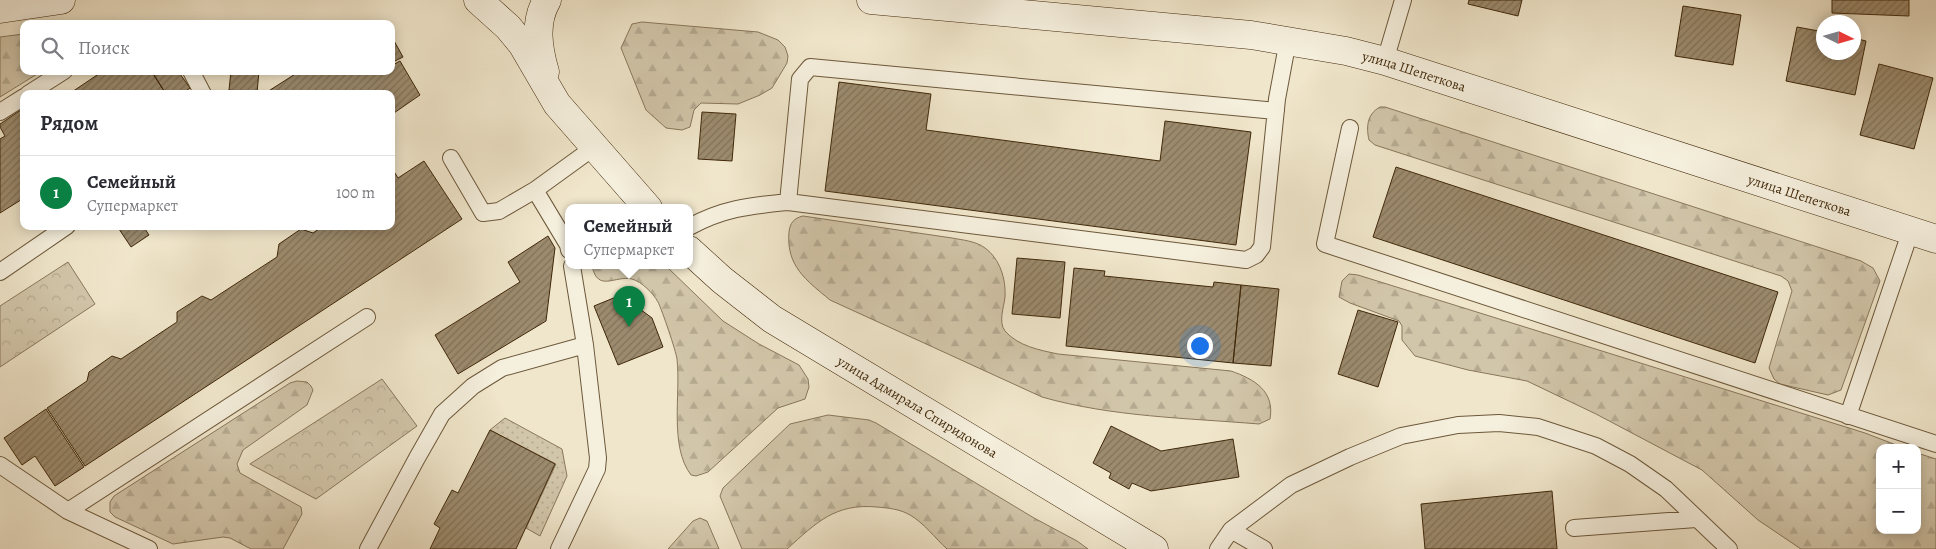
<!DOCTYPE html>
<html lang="ru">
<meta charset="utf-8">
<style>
:root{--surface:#fff;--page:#f7f7f7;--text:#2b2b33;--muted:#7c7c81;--line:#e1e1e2;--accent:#0b8043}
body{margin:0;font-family:Alegreya,serif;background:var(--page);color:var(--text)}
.controls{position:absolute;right:15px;bottom:15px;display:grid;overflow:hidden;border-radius:10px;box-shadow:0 2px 12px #0003}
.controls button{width:45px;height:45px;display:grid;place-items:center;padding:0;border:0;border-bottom:1px solid var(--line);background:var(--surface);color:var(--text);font:25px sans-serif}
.compass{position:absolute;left:1816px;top:15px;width:45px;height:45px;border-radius:50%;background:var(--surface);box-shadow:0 2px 12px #0003;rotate:95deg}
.you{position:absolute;left:1199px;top:345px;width:18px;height:18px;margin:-12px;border:4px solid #fff;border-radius:50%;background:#1a73e8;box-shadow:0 0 0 8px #1a73e833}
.badge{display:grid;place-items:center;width:32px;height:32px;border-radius:50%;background:var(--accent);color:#fff;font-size:16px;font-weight:700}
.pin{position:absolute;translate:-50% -41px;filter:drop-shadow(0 1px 2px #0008)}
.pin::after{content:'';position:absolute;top:26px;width:18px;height:15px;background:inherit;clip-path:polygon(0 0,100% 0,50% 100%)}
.popup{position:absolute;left:565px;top:204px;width:128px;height:65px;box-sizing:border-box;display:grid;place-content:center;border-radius:10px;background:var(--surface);filter:drop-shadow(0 1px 4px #0005);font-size:16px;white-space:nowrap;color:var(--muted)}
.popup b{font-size:19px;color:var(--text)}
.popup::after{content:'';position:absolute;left:50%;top:100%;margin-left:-10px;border:10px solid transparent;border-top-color:var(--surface)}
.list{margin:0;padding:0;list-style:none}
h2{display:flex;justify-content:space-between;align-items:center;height:65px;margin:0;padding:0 20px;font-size:21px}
h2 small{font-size:16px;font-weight:400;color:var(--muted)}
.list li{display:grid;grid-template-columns:32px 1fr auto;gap:15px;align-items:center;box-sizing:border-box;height:75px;padding:0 20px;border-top:1px solid var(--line)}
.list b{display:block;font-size:19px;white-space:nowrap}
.list p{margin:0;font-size:16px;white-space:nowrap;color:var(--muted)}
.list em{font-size:16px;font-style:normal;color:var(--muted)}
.icon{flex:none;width:28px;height:28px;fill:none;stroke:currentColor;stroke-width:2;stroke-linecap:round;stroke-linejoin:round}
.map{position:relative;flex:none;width:1936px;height:549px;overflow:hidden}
.search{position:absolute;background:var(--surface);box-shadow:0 2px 12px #0003;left:20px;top:20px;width:375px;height:55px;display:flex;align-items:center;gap:12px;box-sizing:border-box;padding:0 18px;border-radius:10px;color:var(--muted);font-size:19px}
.panel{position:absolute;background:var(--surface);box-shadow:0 2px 12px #0003;left:20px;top:90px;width:375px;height:140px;border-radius:10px}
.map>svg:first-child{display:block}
.grass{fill:url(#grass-dots);stroke:#89775a}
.forest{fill:url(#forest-firs);stroke:#89775a}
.park{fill:url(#park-crowns);stroke:#89775a}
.building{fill:url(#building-hatch);stroke:#402809}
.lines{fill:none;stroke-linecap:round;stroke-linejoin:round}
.lane-casing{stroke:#6c583a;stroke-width:18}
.secondary-casing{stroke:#402809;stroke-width:29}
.lane{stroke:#f5efdd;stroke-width:16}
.secondary{stroke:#f5efdd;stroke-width:28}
.labels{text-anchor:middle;stroke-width:5;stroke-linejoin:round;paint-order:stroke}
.street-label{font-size:14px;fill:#402809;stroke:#f5efdd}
</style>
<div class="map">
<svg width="1936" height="549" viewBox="0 0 1936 549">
<defs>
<pattern id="grass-dots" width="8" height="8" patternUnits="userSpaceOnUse" patternTransform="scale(1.25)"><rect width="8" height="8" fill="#d2c6aa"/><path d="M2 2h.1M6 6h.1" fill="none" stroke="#b5aa91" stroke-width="1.8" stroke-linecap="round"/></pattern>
<pattern id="forest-firs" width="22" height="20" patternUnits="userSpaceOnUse" patternTransform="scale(1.25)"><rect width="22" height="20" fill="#d2c6aa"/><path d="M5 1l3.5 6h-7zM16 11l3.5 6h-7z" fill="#b5aa91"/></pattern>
<pattern id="park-crowns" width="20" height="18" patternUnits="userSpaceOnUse" patternTransform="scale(1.25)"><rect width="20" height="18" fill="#d2c6aa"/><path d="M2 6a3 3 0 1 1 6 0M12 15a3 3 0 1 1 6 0" fill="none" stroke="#b5aa91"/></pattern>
<pattern id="building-hatch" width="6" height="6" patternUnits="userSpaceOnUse" patternTransform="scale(1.25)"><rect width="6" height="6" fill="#9c8b6e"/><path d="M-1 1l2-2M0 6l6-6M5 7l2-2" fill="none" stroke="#817259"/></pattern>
</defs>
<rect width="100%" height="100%" fill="#f0e6cb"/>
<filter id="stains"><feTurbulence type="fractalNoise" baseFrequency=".004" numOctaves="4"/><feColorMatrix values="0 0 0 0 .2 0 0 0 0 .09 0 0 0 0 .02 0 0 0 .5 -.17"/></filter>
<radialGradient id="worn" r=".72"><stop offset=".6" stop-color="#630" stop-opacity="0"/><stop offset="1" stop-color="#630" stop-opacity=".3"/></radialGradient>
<path class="grass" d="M505 418 562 449 567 476 540 536 526 528 556 464 490 430Z"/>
<path class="forest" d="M642 22 758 32 778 40 785 47 788 56 787 63 772 88 760 95 738 104 701 103 694 110 690 127 682 130 666 128 646 110 621 48 632 24Z
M24 34V71H42L0 97V37Z
M1380 107H1385L1861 261 1873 268 1880 281 1841 390 1828 395 1780 384 1774 379 1769 368 1792 291 1788 281 1781 276 1375 145 1369 140C1366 127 1367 114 1380 107Z
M803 216 952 238C962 240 976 241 985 248 1000 259 1006 279 1005 297 1004 307 998 322 1005 331 1018 346 1039 350 1058 354L1231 371C1254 379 1275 391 1270 419L1259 424C1187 418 1112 417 1042 397L830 300C806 280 786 266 789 232 790 223 794 218 803 216Z
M592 266H666L723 321 759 344 799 365 808 379 809 387 805 399 778 408 708 472 696 476 691 475C669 446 681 394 677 359 676 351 662 310 658 302 653 293 642 282 632 279 615 275 598 293 592 266Z
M1349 274 1358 275 1865 433 1904 448H1880V530H1917V453L1936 459V549H1801L1758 520 1702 470 1596 414 1527 381 1468 370 1415 356 1402 340V326L1399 321 1350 303 1339 297 1342 281Z
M297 381 307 382 311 386 313 390 307 405 243 450 237 464 240 473 301 507 302 514 283 549H251L230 538 223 537 173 544 115 517 110 512V502L114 496 290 383Z
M828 415 869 420 876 423 1034 518 1077 541 1088 549H947C935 538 924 523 910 515 900 509 888 508 877 507 835 503 816 523 787 549H742L720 496 723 488 790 424Z
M700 518 707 521 719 549H668L693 521Z"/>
<path class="park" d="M68 262 95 304 0 367V306Z
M382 379 417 426 316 499 250 464Z"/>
<path class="building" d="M1469 0H1522L1518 16 1468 4Z
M1832 0H1909V16L1832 13Z
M1683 6 1741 15 1733 65 1675 56Z
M1797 27 1824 32V52H1854V38L1866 41 1855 95 1786 81Z
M393 39 403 57 391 63V40Z
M400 61 420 95 391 115V94H268L267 92 300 71H391V66Z
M1879 64 1933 78 1914 149 1860 135Z
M103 71H151L166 94H69Z
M155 71H178L190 88 182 94H166L153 73Z
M231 71H259L257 93 229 90Z
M839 82 931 94 926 130 1160 161 1165 121 1251 132 1236 245 825 191Z
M24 108V198L0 213V139L5 136 0 127V124Z
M702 112 736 114 732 161 698 159Z
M424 161 462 219 85 466 47 408 87 381 89 372 112 356 121 359 177 322V312L202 296 211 300 277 257 279 244 301 229 313 233 323 226H391V171L393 170 398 178Z
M1396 167 1778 292 1755 363 1373 237Z
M117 226H143L149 235 131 247Z
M548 236 555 248 546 321 458 374 435 335 520 282 508 262Z
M1017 258 1065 262 1060 318 1012 314Z
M1074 268 1105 271 1104 276 1213 287 1214 282 1241 285 1233 363 1066 346Z
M1241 285 1279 289 1271 366 1233 363Z
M621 295 652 318 663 347 618 365 594 306Z
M1358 310 1398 322 1378 387 1338 374Z
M46 409 84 467 55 486 35 456 22 465 4 438Z
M1111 426 1161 451 1233 439 1239 477 1151 491 1132 483 1129 489 1109 478 1111 473 1093 463Z
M490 430 555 464 516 549H430L440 528 434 524 452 490 458 493Z
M1552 491 1557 549H1425L1421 504Z"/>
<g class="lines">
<defs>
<path id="lane" d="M1385 61 1403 0
M191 71 203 94
M28 94 64 71
M0 112 24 97
M1350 128 1325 244 1936 444
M451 158 483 213 499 211 535 190 593 148
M535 190 568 245 569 250
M788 202 800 79 810 67 1276 111
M689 227C724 208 749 206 788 202L1246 260 1256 255 1262 247 1277 99 1288 40
M0 272 67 226
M1848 416 1911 230
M0 465 68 511 149 549
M68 511 367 317
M1574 528 1696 519
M1231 530 1291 485 1350 457 1401 436 1458 425 1499 423 1538 427 1596 446 1630 464 1666 489 1729 549
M368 549 417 458 442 414 473 386 502 368 585 345
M559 549 597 469 598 458 585 345 572 266
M1218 549 1231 530 1264 549"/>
<g id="secondary">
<path d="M478 0 508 27 522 44 557 104 648 208"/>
<path id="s1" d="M871 0 1251 35 1346 51 1385 61 1936 239"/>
<path d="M0 9 61 0"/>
<path d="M545 72C538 48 534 22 547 0"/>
<path id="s2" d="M689 250 722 280 772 319 1154 549"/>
</g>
</defs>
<use href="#lane" class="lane-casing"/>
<use href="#secondary" class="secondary-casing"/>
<use href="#lane" class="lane"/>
<use href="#secondary" class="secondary"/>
</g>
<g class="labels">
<g class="street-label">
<text dy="5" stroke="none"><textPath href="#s1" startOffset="549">улица Шепеткова</textPath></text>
<text dy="5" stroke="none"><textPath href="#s1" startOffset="954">улица Шепеткова</textPath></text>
<text dy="5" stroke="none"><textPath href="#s2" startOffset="278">улица Адмирала Спиридонова</textPath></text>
</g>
</g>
<rect width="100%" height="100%" filter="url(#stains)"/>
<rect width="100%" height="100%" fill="url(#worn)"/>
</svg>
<div class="controls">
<button>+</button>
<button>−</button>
</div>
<svg class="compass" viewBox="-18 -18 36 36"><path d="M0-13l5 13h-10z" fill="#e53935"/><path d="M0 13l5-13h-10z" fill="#7c7c81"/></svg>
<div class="you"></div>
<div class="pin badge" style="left:629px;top:327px">1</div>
<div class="popup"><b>Семейный</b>Супермаркет</div>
<div class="search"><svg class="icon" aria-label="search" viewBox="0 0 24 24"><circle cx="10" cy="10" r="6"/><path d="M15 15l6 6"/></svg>Поиск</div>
<section class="panel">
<h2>Рядом<small></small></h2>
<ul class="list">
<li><span class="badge">1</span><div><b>Семейный</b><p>Супермаркет</p></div><em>100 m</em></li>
</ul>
</section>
</div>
